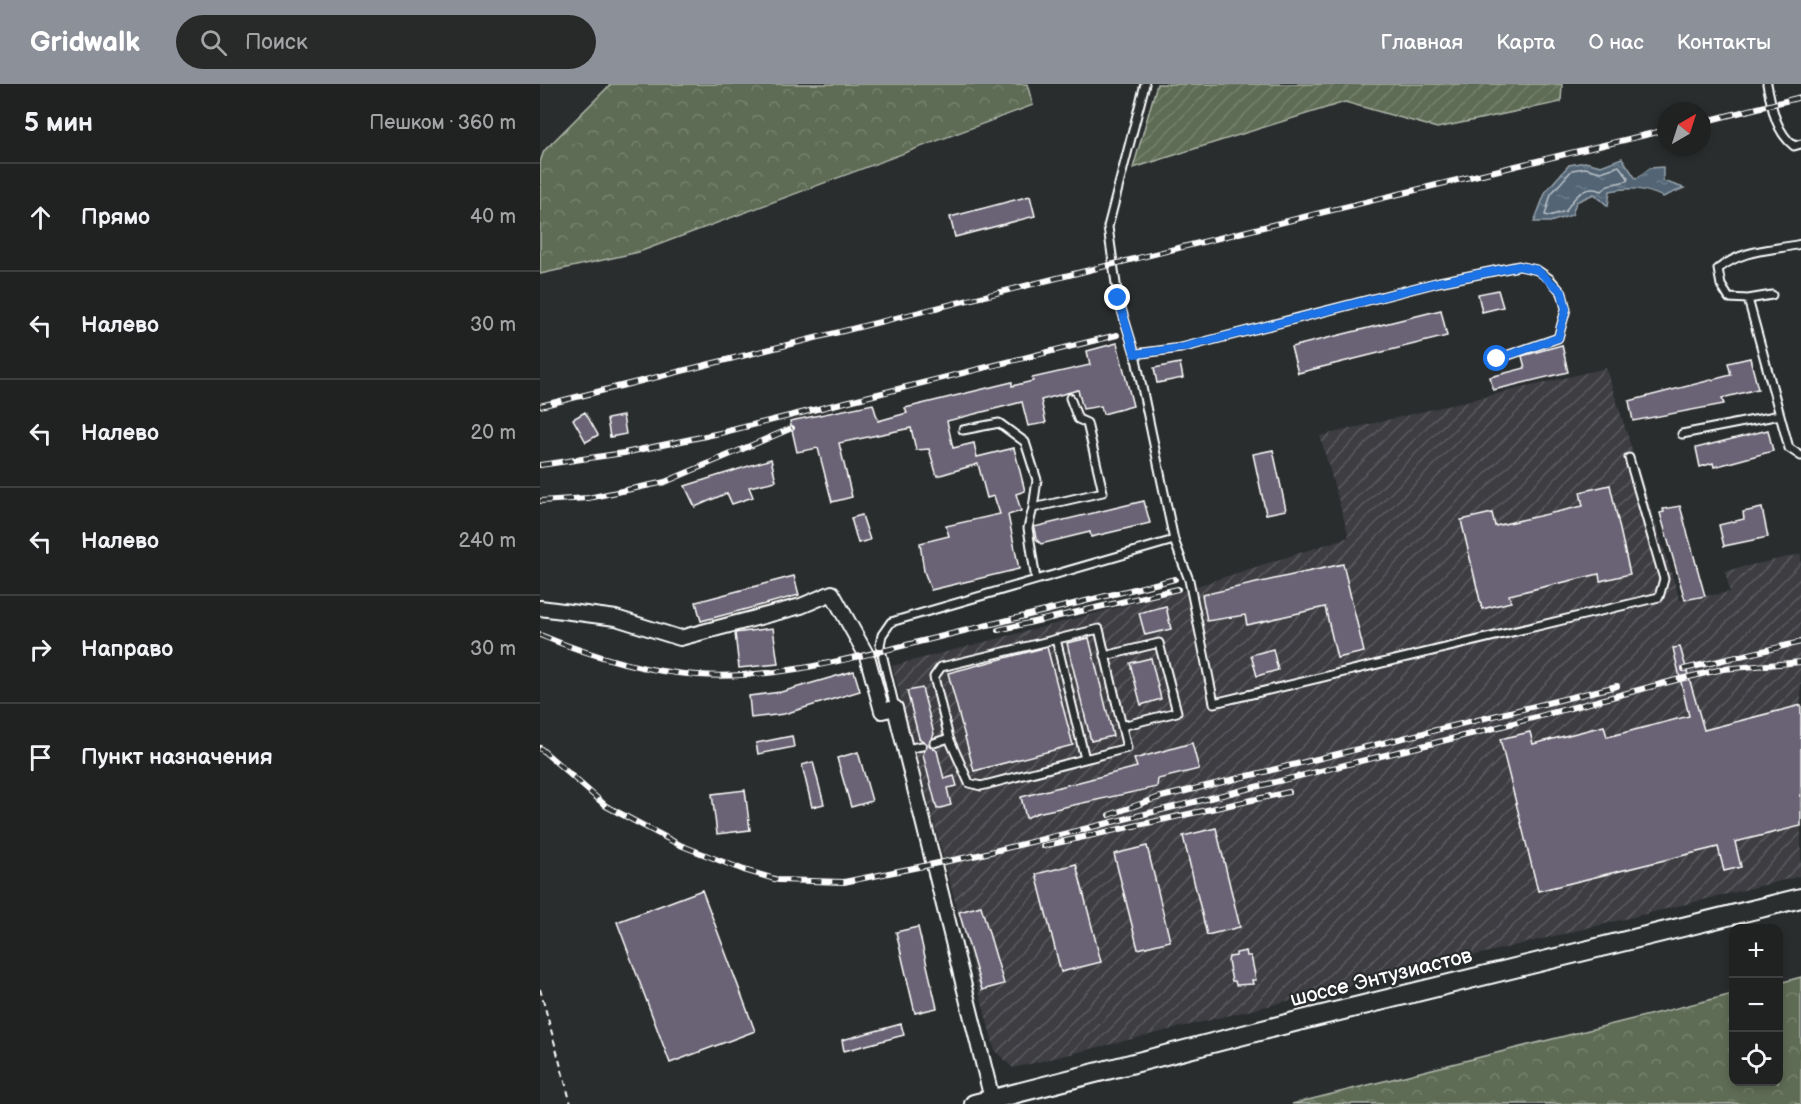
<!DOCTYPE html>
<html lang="ru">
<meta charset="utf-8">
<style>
:root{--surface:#202222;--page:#282a2a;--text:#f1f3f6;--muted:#a2a4a5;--line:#3d3f40;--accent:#8c9099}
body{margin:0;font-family:"Balsamiq Sans",sans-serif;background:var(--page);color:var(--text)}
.controls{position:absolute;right:18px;bottom:18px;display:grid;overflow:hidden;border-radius:12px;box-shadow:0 3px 9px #0003}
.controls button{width:54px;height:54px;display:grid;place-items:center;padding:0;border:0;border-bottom:2px solid var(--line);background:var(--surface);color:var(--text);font:30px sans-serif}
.compass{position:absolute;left:1117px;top:18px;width:54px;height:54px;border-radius:50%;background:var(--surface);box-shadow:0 3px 9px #0003;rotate:39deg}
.stop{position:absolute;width:18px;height:18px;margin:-14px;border:4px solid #1a73e8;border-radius:50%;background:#fff}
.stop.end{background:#1a73e8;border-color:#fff;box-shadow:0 2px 6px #0008}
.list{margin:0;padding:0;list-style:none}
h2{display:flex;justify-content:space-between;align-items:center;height:78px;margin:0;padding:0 24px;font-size:26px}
h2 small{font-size:20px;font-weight:400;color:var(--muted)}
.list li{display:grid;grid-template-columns:39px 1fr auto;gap:18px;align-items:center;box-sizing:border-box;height:108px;padding:0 24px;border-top:2px solid var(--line)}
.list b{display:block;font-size:22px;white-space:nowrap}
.list em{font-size:20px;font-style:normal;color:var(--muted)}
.icon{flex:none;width:33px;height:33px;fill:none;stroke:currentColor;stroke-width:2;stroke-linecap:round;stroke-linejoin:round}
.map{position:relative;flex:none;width:1261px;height:1020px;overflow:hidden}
header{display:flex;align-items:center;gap:36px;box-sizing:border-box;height:84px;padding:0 30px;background:var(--accent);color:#fff}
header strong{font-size:28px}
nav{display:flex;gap:33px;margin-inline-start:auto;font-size:21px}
.search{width:420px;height:54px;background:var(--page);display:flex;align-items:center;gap:15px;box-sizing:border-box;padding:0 21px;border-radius:33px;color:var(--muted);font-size:22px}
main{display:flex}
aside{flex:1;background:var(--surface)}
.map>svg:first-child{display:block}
.industrial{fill:url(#industrial-furrows)}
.forest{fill:url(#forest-crowns);stroke:#aeb6aa;stroke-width:1.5}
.garden{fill:url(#garden-furrows);stroke:#aeb6aa;stroke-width:1.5}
.water{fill:url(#water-ripples);stroke:#97a3ac;stroke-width:1.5}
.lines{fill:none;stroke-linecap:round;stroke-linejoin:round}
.shore{stroke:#bac1c8;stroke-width:1.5}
.building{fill:#6a6475;stroke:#fff;stroke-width:1.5}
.service-casing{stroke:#fff;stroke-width:11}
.minor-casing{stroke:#fff;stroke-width:18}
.secondary-casing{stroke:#fff;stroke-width:22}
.path{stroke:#fff;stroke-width:2;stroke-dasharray:6 4.5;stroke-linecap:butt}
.service{stroke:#2a2d2e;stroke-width:7}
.minor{stroke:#2a2d2e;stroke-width:14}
.secondary{stroke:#2a2d2e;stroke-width:18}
.rail-casing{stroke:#fff;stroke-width:6}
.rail{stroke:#2a2d2e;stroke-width:4;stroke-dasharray:11;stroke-linecap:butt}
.route{stroke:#1a73e8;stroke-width:8}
.labels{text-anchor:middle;stroke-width:4.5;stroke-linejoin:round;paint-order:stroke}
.street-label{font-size:21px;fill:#fff;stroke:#2a2d2e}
</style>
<header>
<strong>Gridwalk</strong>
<div class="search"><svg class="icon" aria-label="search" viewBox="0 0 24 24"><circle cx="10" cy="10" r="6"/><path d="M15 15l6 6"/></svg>Поиск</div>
<nav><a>Главная</a><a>Карта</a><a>О нас</a><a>Контакты</a></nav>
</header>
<main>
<aside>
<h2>5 мин<small>Пешком · 360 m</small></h2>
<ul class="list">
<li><svg class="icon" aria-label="ahead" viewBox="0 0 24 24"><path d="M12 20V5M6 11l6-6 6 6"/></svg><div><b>Прямо</b></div><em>40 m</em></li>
<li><svg class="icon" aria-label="left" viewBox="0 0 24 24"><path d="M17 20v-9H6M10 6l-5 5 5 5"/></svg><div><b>Налево</b></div><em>30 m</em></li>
<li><svg class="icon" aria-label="left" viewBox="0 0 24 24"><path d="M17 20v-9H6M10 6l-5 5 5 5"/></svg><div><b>Налево</b></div><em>20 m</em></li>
<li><svg class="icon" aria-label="left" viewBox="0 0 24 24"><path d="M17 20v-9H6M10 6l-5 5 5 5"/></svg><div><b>Налево</b></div><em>240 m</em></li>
<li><svg class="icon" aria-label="right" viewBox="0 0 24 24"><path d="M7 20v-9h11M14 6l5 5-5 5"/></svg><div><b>Направо</b></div><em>30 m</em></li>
<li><svg class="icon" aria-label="arrive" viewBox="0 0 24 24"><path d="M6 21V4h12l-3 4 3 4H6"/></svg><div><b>Пункт назначения</b></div></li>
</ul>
</aside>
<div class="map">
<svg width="1261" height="1020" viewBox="0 0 1261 1020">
<defs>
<pattern id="industrial-furrows" width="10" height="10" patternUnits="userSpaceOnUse" patternTransform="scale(1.5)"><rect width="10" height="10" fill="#3d3e43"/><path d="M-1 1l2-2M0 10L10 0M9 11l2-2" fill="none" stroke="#5a5b5f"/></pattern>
<pattern id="forest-crowns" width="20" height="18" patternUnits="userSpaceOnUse" patternTransform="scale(1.5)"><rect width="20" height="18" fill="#5e6c54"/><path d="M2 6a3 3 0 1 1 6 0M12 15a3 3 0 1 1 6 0" fill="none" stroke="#76826e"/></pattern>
<pattern id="garden-furrows" width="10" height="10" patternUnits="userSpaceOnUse" patternTransform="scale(1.5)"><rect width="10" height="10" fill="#5e6c54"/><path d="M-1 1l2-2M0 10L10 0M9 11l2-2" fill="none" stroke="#76826e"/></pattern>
<pattern id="water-ripples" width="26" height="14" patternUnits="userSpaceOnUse" patternTransform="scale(1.5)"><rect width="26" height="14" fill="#526575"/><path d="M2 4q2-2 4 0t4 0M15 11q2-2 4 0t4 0" fill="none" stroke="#6c7c8a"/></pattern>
</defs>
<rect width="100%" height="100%" fill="#2a2d2e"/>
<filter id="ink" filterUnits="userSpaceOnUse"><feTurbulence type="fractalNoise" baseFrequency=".0167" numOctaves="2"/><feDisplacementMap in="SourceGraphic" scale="12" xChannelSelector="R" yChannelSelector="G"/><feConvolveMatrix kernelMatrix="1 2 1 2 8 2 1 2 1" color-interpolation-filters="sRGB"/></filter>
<g filter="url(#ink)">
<path class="industrial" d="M1066 284 1140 516 1190 508 1185 487 1261 470V792L473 984 455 967 352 582 641 507 809 453 780 352Z"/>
<path class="forest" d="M71 0H487L493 21 99 168 0 190V78L4 67Z
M1261 893V1020H752L1193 910 1194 998H1238L1239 899Z"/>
<path class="garden" d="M617 0H1022L1021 18 897 44 805 18 593 84Z"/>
<path class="water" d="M1082 74 1096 95 1110 84 1123 83V97L1144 104 1123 113C1104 104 1090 103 1070 107L1068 122 1054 110 1036 118 1032 131 1010 138H994L1006 107 1029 81 1045 78 1061 82Z"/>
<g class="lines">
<path class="shore" d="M1079 82 1088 94 1087 97 1068 101 1062 107C1045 100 1033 114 1026 127L1009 132 1005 131 1011 110 1032 86 1045 84 1061 88Z"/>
</g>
<path class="building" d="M490 112 495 132 415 153 410 133Z
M958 206 963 223 942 228 938 210Z
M901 226 907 252 758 289 751 263Z
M577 259 593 322 563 330 561 322 543 325 538 306 501 316 506 339 488 342 482 318 407 337 413 364 434 359 437 373 474 364 485 407 476 410 481 427 468 431 479 485 391 506 384 487 380 459 409 452 406 442 460 430 454 412 447 414 438 380 397 392 389 365 376 366 371 344 299 359 312 413 292 418 278 364 257 368 250 337 333 320 338 337 367 329 365 324 472 298V302L493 297 492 294 550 281 547 267Z
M1022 261 1028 288 953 306 950 293 985 284 982 272Z
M1210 274 1218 305 1182 314 1184 320 1093 337 1089 317 1191 291 1188 279Z
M640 279 643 294 617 299 614 284Z
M45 328 58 351 46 358 33 335Z
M83 332 86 350 70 353 67 335Z
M1228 346 1233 367 1174 383 1173 379 1160 383 1156 364Z
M733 366 746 426 726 430 713 370Z
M231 375 236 397 209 403 213 413 192 420 187 409 155 423 145 402Z
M1070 401 1090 490 1060 497 1059 490 969 511 971 518 942 525 921 436 952 429 955 442 1043 422 1040 408Z
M604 417 610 439 551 453 550 448 501 460 496 455 494 443Z
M1140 422 1165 512 1145 516 1120 429 1124 428 1123 425Z
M1222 424 1228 453 1184 462 1179 441 1204 435 1203 428Z
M322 431 330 456 318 459 311 434Z
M803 480 824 568 797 574 785 523 707 541 705 531 667 537 662 511Z
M254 492 259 511 161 537 156 518Z
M626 522 631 545 605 551 599 529Z
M233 544 238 580 199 584 195 549Z
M549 554 573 652 551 657 527 559Z
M507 563 533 661 434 687 408 589Z
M1140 563 1164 646 1261 621V742L1195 758 1201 783 1184 787 1178 763 998 807 960 655 990 648 993 660 1064 642 1067 653 1149 632 1133 564Z
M733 565 738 586 717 592 711 571Z
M611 574 621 615 601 621 590 579Z
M314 587 320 607 244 630 211 634 209 612 241 608Z
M382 604 394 650 389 661 397 667 404 695 414 692 417 702 407 704 411 721 397 725 383 671 387 660 379 654 367 607Z
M252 652 254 663 218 670 216 659Z
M652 659 659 685 618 695 617 703 497 729 486 734 481 713 597 683 594 675Z
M318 668 332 717 311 723 297 674Z
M273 678 284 720 272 723 262 681Z
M205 706 210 746 177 750 172 710Z
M676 744 700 843 667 851 643 752Z
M607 762 630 857 598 865 574 770Z
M536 780 561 878 521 888 496 790Z
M162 806 215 947 130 979 77 838Z
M441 822 464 900 442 906 419 828Z
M378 843 397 924 375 929 356 848Z
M706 867 707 872H711L716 896H712L713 900 696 901 695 897H692L688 877 689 873 696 872V869Z
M361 940 364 951 304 967 302 956Z"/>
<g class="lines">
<defs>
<path id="service" d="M1227 0C1232 23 1235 47 1254 62L1261 60
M1232 211 1208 215 1249 364 1261 372
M1208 215 1189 214 1181 201 1178 185C1205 164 1230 167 1261 160
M595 270 641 264 899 198 979 182 997 186 1010 195 1022 209 1026 225 1018 254 957 275
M423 346 459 339 485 358 497 396 493 424
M1142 350 1240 331
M634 456 649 496 674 619 1119 513 1124 495 1089 374
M496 496 488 444 493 424 563 408 547 339 538 335 530 314
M559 545 587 664 441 702 429 699 409 654 394 593 401 583Z
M516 555 545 675
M565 572 619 559 637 628 582 642
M355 624 340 561 342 551 351 538 634 456 595 270 578 214 568 143 605 0
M394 659 409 654
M365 665 382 662"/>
<path id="minor" d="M0 524 76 534 140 554 261 522 292 509 327 572 342 627 355 624 452 1015"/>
<path id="secondary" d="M434 1020 754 938 1261 814"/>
</defs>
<use href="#service" class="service-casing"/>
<use href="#minor" class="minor-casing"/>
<use href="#secondary" class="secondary-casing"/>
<path class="path" d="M0 905 31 1020"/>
<use href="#service" class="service"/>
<use href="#minor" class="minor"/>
<use href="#secondary" class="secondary"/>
<defs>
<path id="rail" d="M1162 38 1261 13
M0 322 784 128 1126 46
M0 381 84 369 180 349 577 251
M0 417 48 414 125 398 252 344
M458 546 638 505
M0 551C49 571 105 588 158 591 237 596 316 573 391 555 472 535 554 515 635 495
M1144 585 1261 558
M0 664 66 722 140 761 204 786 238 796 304 798 438 771 947 646 1140 595 1183 585 1261 578
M569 731 617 714 1077 602
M503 762 749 708"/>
</defs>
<use href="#rail" class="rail-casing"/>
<use href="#rail" class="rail"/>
</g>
</g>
<g class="lines" filter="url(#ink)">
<path class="route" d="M578 214 595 270 641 264 899 198 979 182 997 186 1022 208 1026 225 1018 254 957 275"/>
</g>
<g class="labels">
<g class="street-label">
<text transform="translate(841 893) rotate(-14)" y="7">шоссе Энтузиастов</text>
</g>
</g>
</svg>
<div class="controls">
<button>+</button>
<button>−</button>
<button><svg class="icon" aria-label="locate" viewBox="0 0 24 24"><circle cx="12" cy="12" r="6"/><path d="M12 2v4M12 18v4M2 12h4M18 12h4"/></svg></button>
</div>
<svg class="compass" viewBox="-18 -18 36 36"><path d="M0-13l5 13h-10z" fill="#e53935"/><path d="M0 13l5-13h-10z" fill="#a2a4a5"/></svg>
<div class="stop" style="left:957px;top:275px"></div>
<div class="stop end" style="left:578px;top:214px"></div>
</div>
</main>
